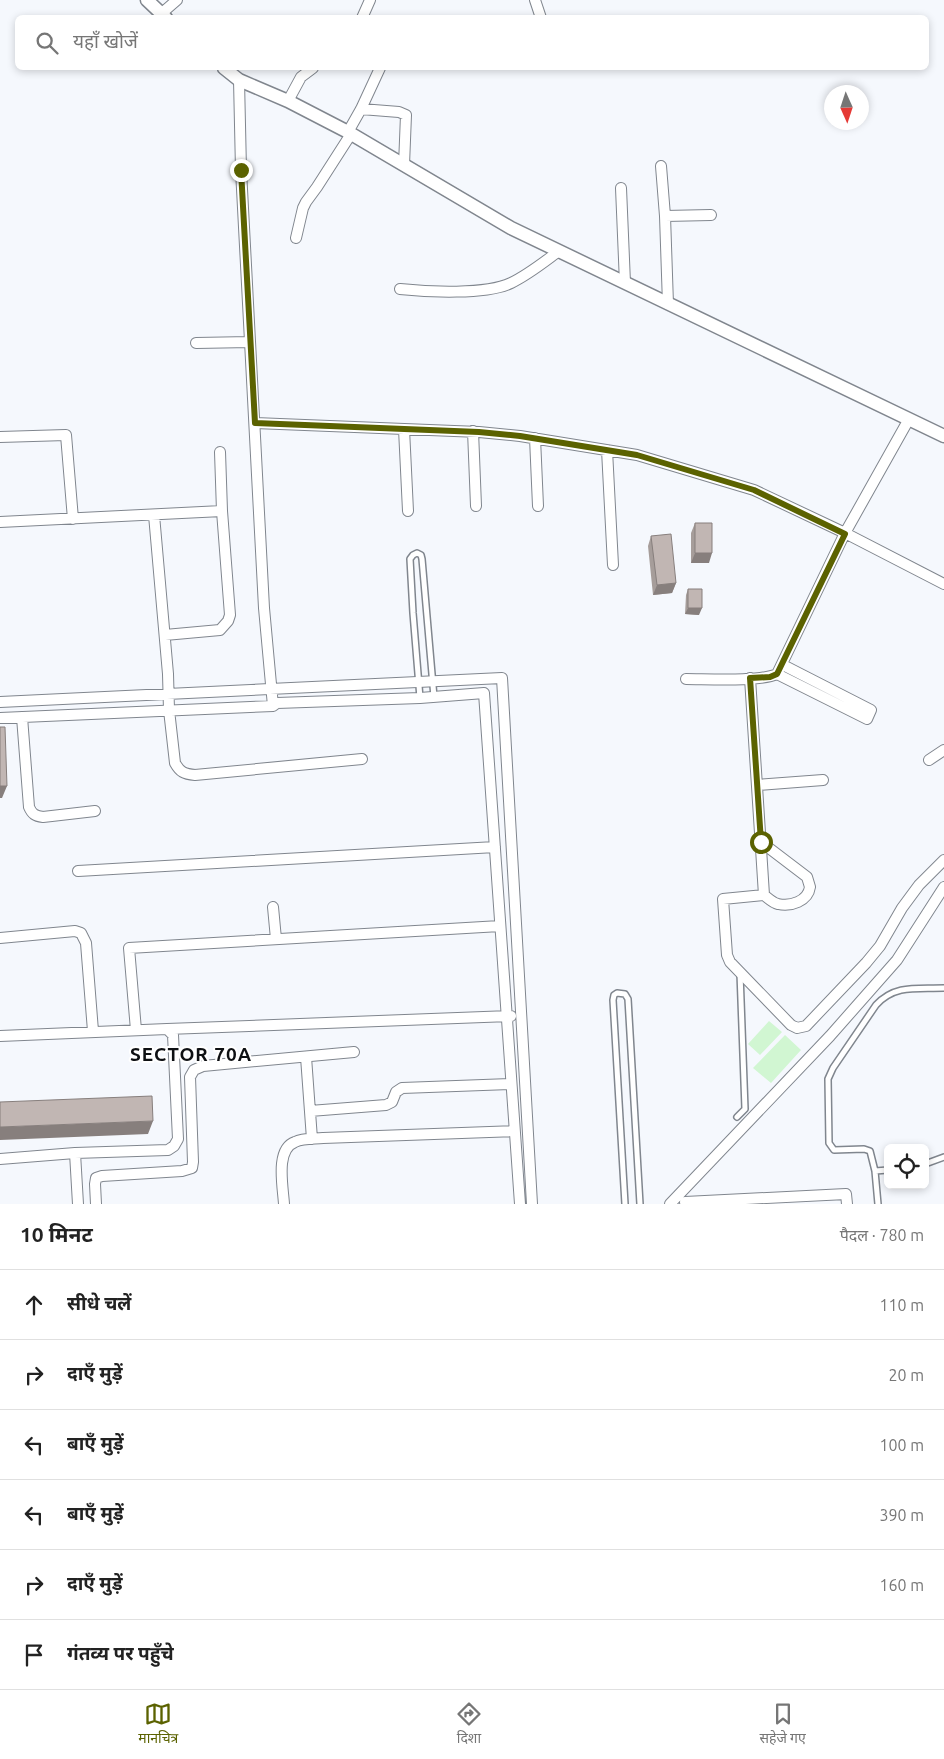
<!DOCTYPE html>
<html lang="hi">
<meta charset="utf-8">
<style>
:root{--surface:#fff;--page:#f6f6f6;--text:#222;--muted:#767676;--line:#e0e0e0;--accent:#5b6200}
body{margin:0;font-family:Ubuntu,"Noto Sans Devanagari",sans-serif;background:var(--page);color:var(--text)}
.controls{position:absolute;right:15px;bottom:15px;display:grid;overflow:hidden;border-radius:8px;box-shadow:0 2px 8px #0003}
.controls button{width:45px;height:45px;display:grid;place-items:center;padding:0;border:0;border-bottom:1px solid var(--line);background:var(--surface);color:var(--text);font:25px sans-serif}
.compass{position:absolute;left:824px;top:85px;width:45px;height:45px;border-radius:50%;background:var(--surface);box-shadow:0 2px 8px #0003;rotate:177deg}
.stop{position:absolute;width:15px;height:15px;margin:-11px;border:4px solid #5b6200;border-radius:50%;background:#fff}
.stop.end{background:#5b6200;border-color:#fff;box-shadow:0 1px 5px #0008}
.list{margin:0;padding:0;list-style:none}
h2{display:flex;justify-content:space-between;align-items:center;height:65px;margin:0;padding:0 20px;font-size:21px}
h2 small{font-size:16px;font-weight:400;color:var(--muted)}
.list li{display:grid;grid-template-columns:32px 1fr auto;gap:15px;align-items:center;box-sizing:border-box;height:70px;padding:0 20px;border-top:1px solid var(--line)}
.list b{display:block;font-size:19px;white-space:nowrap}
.list em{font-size:16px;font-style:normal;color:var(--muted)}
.icon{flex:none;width:28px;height:28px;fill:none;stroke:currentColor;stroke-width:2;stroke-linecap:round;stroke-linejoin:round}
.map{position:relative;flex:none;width:944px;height:1204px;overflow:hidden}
.search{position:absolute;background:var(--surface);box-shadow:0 2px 8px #0003;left:15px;right:15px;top:15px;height:55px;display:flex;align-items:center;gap:12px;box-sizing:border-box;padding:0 18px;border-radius:8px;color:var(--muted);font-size:19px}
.sheet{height:485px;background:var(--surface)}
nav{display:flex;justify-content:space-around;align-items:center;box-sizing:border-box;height:70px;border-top:1px solid var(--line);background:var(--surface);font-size:14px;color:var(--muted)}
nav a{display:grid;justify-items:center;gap:2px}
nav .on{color:var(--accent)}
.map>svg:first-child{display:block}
.green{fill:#d1f6d2}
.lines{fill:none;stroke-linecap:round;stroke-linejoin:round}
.service-casing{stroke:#80868e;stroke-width:8}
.minor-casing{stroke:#80868e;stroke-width:12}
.tertiary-casing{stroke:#80868e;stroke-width:15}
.service{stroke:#fff;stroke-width:5}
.minor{stroke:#fff;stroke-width:10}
.tertiary{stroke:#fff;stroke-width:12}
.wall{fill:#a69d9a}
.shaded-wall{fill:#877f7d}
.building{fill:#c1b6b3;stroke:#877f7d}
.route{stroke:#5b6200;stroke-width:6}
.labels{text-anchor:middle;stroke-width:4;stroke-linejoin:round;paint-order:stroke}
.district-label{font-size:19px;font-weight:bold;letter-spacing:1px;fill:#0e1013;stroke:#fff}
</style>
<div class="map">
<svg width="944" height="1204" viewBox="0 0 944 1204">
<rect width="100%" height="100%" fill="#f5f8fd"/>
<path class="green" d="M769 1021 782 1032 760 1055 748 1044Z
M785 1035 801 1050 771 1083 753 1068Z"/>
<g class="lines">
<defs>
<path id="service" d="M420 698 413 613 410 559 413 555 417 553 421 555 422 559 434 697
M737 1117 745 1109 740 973
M925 1164 944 1157
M875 1171 888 1170
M625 1204 613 1000 614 995 617 993 625 994 628 999 640 1204
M878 1204 875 1171 870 1151 864 1149 834 1150 829 1143 828 1079 833 1068 876 1005C895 984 918 989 944 988"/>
<path id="minor" d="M535 0 541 18
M162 13 177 0
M362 18 370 0
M239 80 241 170 264 608 273 706
M288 101 301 77 313 68
M361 109 399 112 406 115 404 165
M348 132 361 109 380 68
M661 166 665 216 668 304
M621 188 625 283
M665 216 711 215
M296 238 303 208 306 202 317 187 351 134
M400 289C428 292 486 295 511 283 528 275 544 262 559 251
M196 343 250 342
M255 423 479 432 520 436 637 455 754 490 845 533 944 584
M404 429 408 511
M473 431 476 506
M0 437 66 435 73 519
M535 438 538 506
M607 450 613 565
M154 515 168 674 169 710 175 763C180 772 184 774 195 775L362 759
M0 522 222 511
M165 635 220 630 228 621 230 615 222 511 220 452
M777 674 867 719 871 710 783 665
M750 678 764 895 723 899 727 955 730 962 791 1025 797 1028 806 1026 866 963 880 946 902 908 919 885 944 860
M686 679C708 679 759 682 777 674L845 533 909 419
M0 702 502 678 532 1204
M22 717 29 807C32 814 35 816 43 817L95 811
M0 718 273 706 277 703 420 698 484 693 520 1204
M929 760 944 750
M757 785 823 780
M761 842 807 877 810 887C808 901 791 907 778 904 773 903 768 898 764 895
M78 871 495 847
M273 907 276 939
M0 938 75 931 81 933 86 943 93 1031
M167 1029 511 1016
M136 1030 129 948 500 926
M0 1036 167 1029 173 1035 178 1139 174 1146 168 1150 75 1153 0 1159
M306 1057 312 1139
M310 1111 386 1105 392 1102 396 1092 402 1088 511 1084
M75 1153 78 1204
M685 1202 846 1194 847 1204
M96 1204 95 1184 96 1178 102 1176 182 1171 192 1168 193 1162 190 1077 194 1070 203 1066 354 1052
M284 1204C283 1187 275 1149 295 1142 303 1138 314 1139 323 1138L514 1131
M670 1204 830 1036 897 960 944 887"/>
<path id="tertiary" d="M147 0 166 18
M224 68 239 80 288 101 348 132 511 228 944 436"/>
</defs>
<use href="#service" class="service-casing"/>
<use href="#minor" class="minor-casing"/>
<use href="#tertiary" class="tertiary-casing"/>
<use href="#service" class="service"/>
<use href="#minor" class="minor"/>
<use href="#tertiary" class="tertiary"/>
</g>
<path class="wall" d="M695 523 709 563H691V533Z
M651 536 676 583 672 593 653 595 648 546Z
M688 589 699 615 685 614 686 595Z"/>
<path class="shaded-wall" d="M695 553H712L709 563H691Z
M676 583 672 593 653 595 657 585Z
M688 608H702L699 615 685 614Z
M0 786H7L2 798H0Z
M153 1121 148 1134 0 1140V1127Z"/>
<path class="building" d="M695 523H712V553H695Z
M671 534 676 583 657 585 651 536Z
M688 589H702V608H688Z
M0 727H5L7 786H0Z
M152 1096 153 1121 0 1127V1102Z"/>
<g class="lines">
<path class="route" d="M241 170 255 423 479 432 520 436 637 455 754 490 845 534 777 674 770 677 750 678 761 842"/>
</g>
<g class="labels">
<g class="district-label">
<text x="191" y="1061">SECTOR 70A</text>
</g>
</g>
</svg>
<div class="controls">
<button><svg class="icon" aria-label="locate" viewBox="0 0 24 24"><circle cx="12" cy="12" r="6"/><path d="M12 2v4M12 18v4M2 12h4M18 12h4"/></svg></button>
</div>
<svg class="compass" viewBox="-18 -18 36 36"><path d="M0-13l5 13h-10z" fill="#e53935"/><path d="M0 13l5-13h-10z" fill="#767676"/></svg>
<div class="stop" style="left:761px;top:842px"></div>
<div class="stop end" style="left:241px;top:170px"></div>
<div class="search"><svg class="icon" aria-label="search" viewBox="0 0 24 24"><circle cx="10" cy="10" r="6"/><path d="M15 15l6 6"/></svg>यहाँ खोजें</div>
</div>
<section class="sheet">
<h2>10 मिनट<small>पैदल · 780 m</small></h2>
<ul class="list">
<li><svg class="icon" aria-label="ahead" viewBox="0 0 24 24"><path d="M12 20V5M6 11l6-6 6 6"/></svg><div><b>सीधे चलें</b></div><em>110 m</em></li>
<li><svg class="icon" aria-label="right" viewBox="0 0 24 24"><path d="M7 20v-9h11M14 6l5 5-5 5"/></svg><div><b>दाएँ मुड़ें</b></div><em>20 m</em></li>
<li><svg class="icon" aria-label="left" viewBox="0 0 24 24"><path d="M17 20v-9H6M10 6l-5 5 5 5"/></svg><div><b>बाएँ मुड़ें</b></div><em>100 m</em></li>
<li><svg class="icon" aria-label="left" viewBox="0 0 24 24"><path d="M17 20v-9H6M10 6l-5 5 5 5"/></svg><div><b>बाएँ मुड़ें</b></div><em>390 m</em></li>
<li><svg class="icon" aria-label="right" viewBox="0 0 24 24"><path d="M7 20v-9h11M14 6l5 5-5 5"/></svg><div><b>दाएँ मुड़ें</b></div><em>160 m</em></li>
<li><svg class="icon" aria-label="arrive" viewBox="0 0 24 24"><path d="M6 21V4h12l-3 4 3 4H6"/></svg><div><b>गंतव्य पर पहुँचे</b></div></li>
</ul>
</section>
<nav>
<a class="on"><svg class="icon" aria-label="map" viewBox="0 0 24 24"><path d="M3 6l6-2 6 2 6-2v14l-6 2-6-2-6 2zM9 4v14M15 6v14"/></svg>मानचित्र</a>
<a><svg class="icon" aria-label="directions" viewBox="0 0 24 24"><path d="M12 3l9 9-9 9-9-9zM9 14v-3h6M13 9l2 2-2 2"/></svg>दिशा</a>
<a><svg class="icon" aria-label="saved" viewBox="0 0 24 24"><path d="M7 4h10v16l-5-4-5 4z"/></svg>सहेजे गए</a>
</nav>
